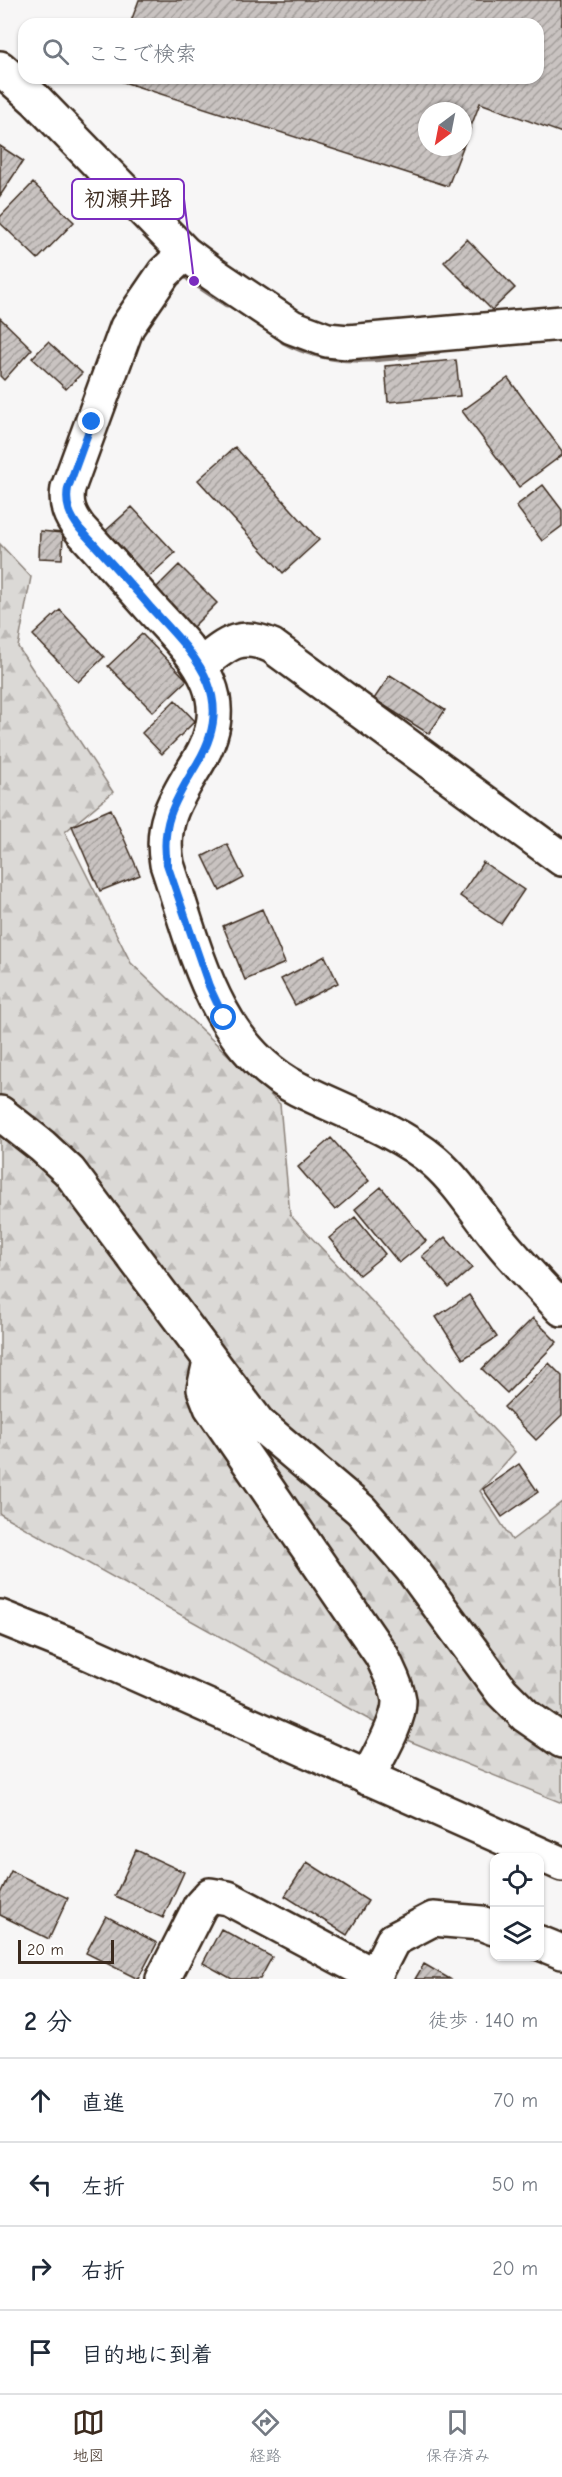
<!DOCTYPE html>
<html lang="ja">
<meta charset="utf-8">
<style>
:root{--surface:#fff;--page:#f6f6f7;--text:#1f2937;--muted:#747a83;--line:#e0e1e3;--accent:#3b2a1e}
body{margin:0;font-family:"Comic Neue","Klee One",sans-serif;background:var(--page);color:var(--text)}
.controls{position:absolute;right:18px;bottom:18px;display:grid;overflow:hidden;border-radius:12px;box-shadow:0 2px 4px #0004}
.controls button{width:54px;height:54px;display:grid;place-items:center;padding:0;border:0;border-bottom:2px solid var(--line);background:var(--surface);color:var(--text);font:30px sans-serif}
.compass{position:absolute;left:418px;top:102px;width:54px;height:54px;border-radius:50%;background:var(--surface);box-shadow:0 2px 4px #0004;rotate:212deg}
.scale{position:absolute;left:18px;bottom:15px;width:96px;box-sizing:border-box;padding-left:6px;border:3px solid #3b2a1e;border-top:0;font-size:16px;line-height:21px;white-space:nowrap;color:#3b2a1e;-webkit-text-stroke:4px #fff;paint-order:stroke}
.stop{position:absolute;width:18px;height:18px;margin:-14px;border:4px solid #1a73e8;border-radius:50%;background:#fff}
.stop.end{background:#1a73e8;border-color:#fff;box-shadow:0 2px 6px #0008}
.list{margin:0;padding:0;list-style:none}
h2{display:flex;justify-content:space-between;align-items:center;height:78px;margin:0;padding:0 24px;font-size:26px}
h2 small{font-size:20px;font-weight:400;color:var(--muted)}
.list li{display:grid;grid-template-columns:39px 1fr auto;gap:18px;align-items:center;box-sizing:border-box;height:84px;padding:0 24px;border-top:2px solid var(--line)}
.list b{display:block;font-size:22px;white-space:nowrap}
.list em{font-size:20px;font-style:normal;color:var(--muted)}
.icon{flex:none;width:33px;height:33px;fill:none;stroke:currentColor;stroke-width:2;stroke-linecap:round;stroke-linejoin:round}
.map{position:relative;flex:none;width:562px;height:1979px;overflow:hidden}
.search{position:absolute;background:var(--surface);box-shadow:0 2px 4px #0004;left:18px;right:18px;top:18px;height:66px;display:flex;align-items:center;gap:15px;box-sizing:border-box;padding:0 21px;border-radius:18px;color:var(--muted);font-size:22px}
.sheet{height:414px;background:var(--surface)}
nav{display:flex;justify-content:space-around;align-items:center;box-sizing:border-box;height:84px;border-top:2px solid var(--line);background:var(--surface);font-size:16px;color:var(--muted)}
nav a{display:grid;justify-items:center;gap:3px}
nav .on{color:var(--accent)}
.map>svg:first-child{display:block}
.forest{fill:url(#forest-firs);stroke:#8b827a;stroke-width:1.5}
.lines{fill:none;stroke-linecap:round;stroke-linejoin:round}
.stream{stroke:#847972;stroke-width:9}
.building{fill:url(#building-hatch);stroke:#3b2a1e;stroke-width:1.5;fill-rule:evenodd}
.street-casing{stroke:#3b2a1e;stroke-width:38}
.secondary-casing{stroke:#3b2a1e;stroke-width:38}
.street{stroke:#fff;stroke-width:33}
.secondary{stroke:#fff;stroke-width:33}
.route{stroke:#1a73e8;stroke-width:8}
.leader{fill:none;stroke:#7b2cbf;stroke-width:2}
.callout-dot{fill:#7b2cbf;stroke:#fff;stroke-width:2}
.callout{fill:#fff;stroke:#7b2cbf;stroke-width:2}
.callout-label{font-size:22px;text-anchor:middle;font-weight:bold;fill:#3b2a1e}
</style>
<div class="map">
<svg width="562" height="1979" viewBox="0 0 562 1979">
<defs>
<pattern id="forest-firs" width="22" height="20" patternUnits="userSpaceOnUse" patternTransform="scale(1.5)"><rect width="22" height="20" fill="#dbd9d6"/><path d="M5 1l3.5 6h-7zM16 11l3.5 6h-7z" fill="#bdbab7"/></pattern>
<pattern id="building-hatch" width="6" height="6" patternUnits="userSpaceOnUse" patternTransform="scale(1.5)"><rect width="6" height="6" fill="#c9c3c1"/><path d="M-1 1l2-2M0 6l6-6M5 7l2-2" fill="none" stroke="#a49f9c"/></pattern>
</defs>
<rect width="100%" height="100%" fill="#f7f6f6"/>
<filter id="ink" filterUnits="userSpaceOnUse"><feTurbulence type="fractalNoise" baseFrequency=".0167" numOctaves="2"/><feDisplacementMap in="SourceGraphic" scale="12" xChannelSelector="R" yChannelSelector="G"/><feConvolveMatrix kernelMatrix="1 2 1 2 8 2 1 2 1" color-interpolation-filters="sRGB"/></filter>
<g filter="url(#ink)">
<path class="forest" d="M0 544 31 577 18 647 113 792 65 832 131 963 280 1104 290 1215 515 1452 480 1491 512 1540 562 1502V1803L402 1738 0 1514Z"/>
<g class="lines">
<path class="stream" d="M180 269 194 281 227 303
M284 340C334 367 383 358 437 350"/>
</g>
<path class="building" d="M139 0H562V133L480 103 448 186 111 78H538V24H130ZM427 111H463V147H427Z
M0 146 23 161 0 196Z
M33 183 74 222 38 259 0 223V217Z
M467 239 515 288 492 310 444 262Z
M0 318 32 349 4 380 0 376Z
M48 342 82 373 66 389 32 358Z
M456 360 460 396 388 402 385 366Z
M508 378 562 451V455L519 487 462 411Z
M235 447 319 540 283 573 198 480Z
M543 485 562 510V526L542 541 516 506Z
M132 507 175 553 143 582 101 535Z
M40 531 63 533 62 559 39 558Z
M179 565 217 603 191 629 153 591Z
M60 610 104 657 78 682 33 635Z
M142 634 187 680 153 712 108 666Z
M390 675 445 710 429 734 374 699Z
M175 700 195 721 162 754 142 733Z
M111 809 140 875 100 891 72 826Z
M227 844 244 878 220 891 203 856Z
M483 862 524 890 501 924 460 896Z
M262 909 285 963 245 980 223 926Z
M325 956 338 983 295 1005 281 979Z
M331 1138 369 1181 335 1210 298 1167Z
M381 1187 426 1241 399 1263 355 1209Z
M355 1217 385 1254 359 1275 329 1238Z
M445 1237 472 1268 449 1288 422 1256Z
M469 1295 497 1337 463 1359 436 1317Z
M533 1318 557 1342 507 1393 482 1369Z
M549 1363 562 1376V1415L536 1440 504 1407Z
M519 1464 538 1492 502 1517 483 1489Z
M136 1850 184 1872 163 1918 115 1896Z
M307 1862 368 1901 347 1935 285 1896Z
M11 1871 68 1898 49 1939 0 1915V1894Z
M106 1916 157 1943 138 1979 86 1953Z
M221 1929 272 1957 260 1979H232L203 1963Z
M424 1964 450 1979H415Z"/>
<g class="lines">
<defs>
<path id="street" d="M0 68 36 100 185 253 213 274 292 327 327 340 348 342 562 323
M185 253 164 273 127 327 68 488C65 505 70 516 80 529 104 555 128 582 151 608 195 656 239 695 198 762 177 797 159 821 167 864 195 947 214 1046 298 1089 341 1110 399 1131 434 1161 457 1181 474 1208 492 1231 514 1259 538 1284 562 1309
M201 665C227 644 239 632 272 646L562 859
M0 1113 42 1146 69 1171 258 1423 361 1510 411 1568 502 1692 526 1716 562 1741
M210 1361 204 1389 211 1407 382 1656C388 1670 397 1685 399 1700 400 1722 377 1759 367 1778
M540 1943 562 1952
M163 1979 200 1906 210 1895 228 1898 375 1976
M373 1979 393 1940 433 1919 481 1923 494 1928"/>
<path id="secondary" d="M0 1617 75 1647 562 1864"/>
</defs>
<use href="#street" class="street-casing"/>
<use href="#secondary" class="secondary-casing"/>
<use href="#street" class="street"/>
<use href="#secondary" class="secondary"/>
</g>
</g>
<g class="lines" filter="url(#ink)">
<path class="route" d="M92 422 68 488C65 505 70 516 80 529 104 555 128 581 151 608 195 656 238 695 198 762 177 798 160 821 167 864L209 986 224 1018"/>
</g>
<path class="leader" d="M194 281L184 199"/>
<circle class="callout-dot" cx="194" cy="281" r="6"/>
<rect class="callout" x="72" y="179" width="112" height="40" rx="6"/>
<g class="callout-label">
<text x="128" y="206">初瀬井路</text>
</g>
</svg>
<div class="controls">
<button><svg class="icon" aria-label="locate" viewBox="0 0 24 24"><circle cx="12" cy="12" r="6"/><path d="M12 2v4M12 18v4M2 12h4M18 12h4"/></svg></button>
<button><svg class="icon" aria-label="layers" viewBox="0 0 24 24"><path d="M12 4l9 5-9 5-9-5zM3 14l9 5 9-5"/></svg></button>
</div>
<svg class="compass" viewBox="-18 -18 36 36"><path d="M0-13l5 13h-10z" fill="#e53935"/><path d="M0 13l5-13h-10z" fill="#747a83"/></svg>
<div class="scale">20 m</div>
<div class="stop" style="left:224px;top:1018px"></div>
<div class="stop end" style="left:92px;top:422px"></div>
<div class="search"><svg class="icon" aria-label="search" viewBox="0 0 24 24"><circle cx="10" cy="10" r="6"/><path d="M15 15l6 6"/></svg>ここで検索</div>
</div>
<section class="sheet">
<h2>2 分<small>徒歩 · 140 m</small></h2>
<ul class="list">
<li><svg class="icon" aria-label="ahead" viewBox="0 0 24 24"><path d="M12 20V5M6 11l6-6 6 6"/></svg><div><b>直進</b></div><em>70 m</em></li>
<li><svg class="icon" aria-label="left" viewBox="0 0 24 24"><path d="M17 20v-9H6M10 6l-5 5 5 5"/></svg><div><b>左折</b></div><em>50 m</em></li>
<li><svg class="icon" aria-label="right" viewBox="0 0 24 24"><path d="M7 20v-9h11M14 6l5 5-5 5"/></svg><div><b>右折</b></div><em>20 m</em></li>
<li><svg class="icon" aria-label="arrive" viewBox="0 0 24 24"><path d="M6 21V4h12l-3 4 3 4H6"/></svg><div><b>目的地に到着</b></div></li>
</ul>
</section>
<nav>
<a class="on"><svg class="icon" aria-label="map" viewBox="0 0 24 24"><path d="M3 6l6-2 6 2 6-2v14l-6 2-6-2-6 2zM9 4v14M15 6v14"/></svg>地図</a>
<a><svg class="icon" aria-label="directions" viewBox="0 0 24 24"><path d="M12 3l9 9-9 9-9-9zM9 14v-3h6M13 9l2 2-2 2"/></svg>経路</a>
<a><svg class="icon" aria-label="saved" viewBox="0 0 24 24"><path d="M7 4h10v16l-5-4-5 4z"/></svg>保存済み</a>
</nav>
